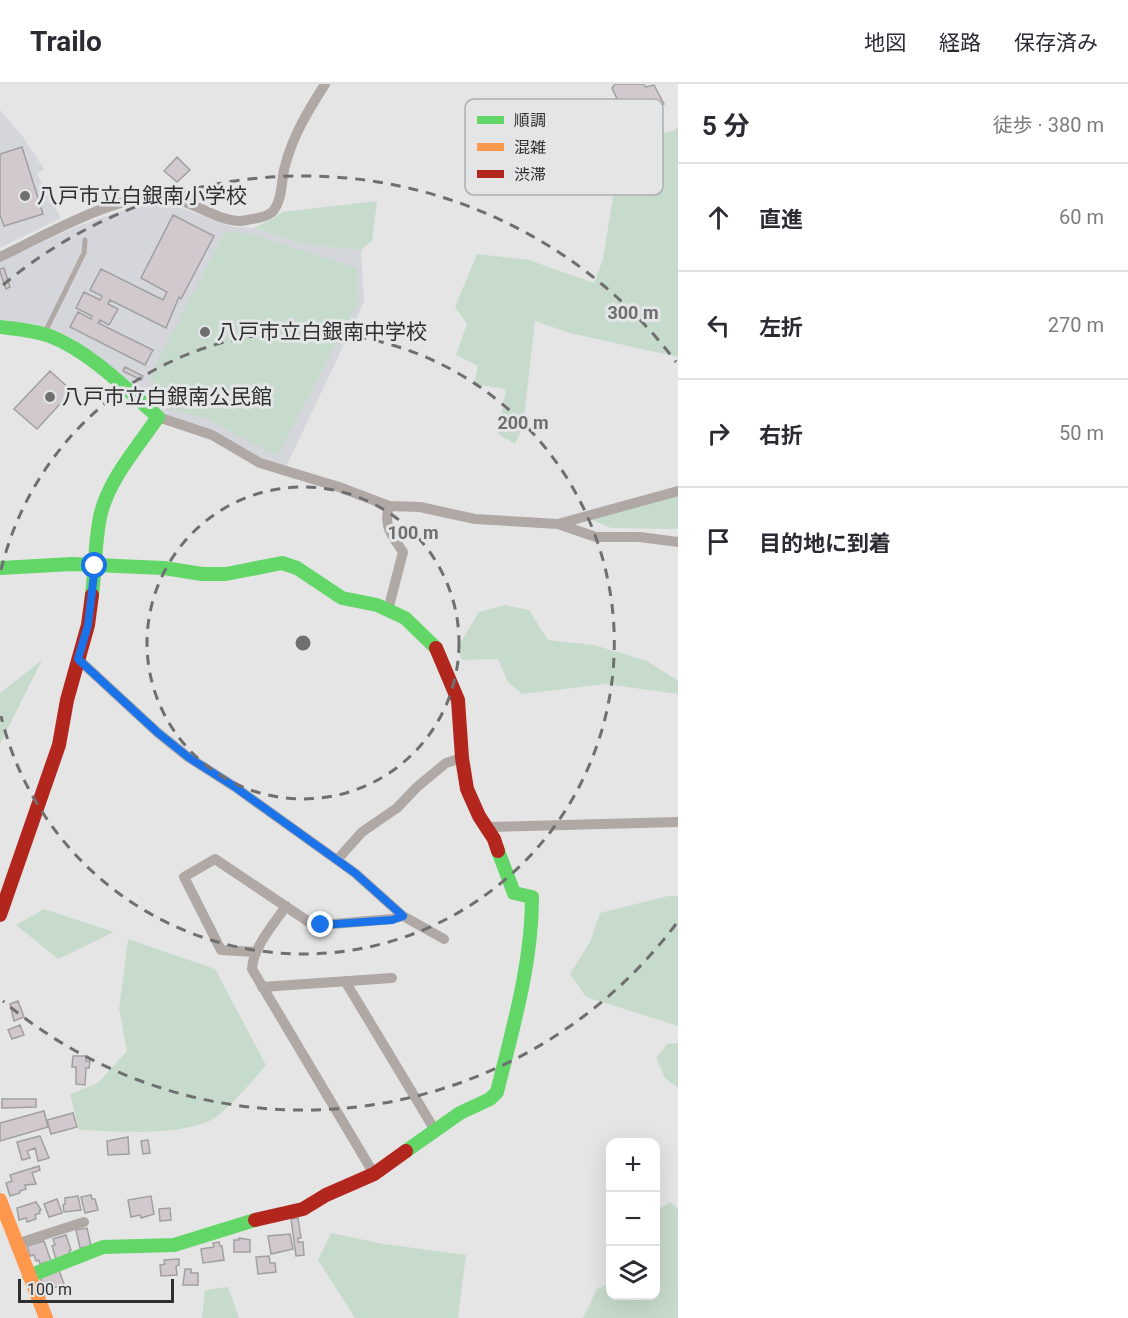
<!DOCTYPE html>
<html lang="ja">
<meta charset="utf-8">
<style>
:root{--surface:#fff;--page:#f2f2f3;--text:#2b2b33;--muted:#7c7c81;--line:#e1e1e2}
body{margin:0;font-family:Roboto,"Noto Sans JP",sans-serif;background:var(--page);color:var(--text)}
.controls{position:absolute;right:18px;bottom:18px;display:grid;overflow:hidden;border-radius:12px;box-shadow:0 6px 24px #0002}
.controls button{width:54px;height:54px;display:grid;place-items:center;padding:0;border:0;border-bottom:2px solid var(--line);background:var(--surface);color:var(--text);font:30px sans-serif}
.scale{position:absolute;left:18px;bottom:15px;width:156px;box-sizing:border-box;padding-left:6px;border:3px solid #2f2f30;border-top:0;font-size:16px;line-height:21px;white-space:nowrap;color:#2f2f30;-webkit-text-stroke:4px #e4e5e7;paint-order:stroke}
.stop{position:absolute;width:18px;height:18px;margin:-14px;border:4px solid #1a73e8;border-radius:50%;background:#fff}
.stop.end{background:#1a73e8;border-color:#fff;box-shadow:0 2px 6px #0008}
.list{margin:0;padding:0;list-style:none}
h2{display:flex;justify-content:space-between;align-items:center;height:78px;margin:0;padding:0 24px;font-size:26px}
h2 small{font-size:20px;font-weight:400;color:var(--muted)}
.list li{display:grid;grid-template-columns:39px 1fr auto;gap:18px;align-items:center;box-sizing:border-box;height:108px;padding:0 24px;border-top:2px solid var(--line)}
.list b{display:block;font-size:22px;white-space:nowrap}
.list em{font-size:20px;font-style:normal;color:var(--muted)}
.icon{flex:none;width:33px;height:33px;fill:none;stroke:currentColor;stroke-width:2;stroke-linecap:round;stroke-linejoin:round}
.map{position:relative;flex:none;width:678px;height:1234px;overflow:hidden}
header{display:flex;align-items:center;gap:36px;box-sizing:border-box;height:84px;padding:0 30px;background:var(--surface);border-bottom:2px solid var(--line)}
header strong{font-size:28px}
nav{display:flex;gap:33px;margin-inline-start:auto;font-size:21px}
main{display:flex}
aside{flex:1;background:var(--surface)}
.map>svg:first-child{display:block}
.built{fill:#d4d6db}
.green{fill:#c7dbcc}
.building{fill:#d2c9ce;stroke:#a0a0a1;stroke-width:1.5}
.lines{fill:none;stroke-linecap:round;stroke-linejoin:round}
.lane{stroke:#afa8a5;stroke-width:5}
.street{stroke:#afa8a5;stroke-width:10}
.fast{stroke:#63d668;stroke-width:14}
.slow{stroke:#ff974d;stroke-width:14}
.jam{stroke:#b3261e;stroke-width:14}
.route{stroke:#1a73e8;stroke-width:8}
.ring{fill:none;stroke:#6f6f70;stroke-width:3;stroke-dasharray:10 8}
.poi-dot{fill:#6f6f70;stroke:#e4e5e7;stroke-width:2}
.labels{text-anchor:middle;stroke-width:6;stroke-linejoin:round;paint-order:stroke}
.poi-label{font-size:21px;fill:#2f2f30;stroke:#e4e5e7;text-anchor:start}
.key{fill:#e4e5e7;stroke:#aeaeb0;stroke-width:1.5}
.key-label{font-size:16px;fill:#2f2f30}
.centre{fill:#6f6f70;stroke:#e4e5e7;stroke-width:3}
.ring-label{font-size:18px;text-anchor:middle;font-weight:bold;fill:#6f6f70;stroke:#e4e5e7;stroke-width:6;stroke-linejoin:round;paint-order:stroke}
</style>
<header>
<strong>Trailo</strong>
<nav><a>地図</a><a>経路</a><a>保存済み</a></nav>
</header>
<main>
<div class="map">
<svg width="678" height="1234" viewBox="0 0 678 1234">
<rect width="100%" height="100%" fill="#e5e5e6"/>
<path class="built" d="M0 26 21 50 44 85 37 90 61 134 0 164Z
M156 119 184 125 233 143 254 144 303 160 361 166 364 218 286 383 260 375 165 332 84 262 66 251 39 241 0 236V178L76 143 109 131 141 121Z"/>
<path class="green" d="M678 42V273L570 249 535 237 523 342 515 360 498 350 506 305 474 300 478 282 456 271 467 240 455 223 477 170 529 176 594 199 603 175 615 100 624 79 656 50 674 47Z
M377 117 372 157 361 166 303 160 254 144 272 135 282 128Z
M230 148 252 150 357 184 359 217 277 372 205 334 175 327 167 322 172 312 149 294 224 149Z
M678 412V445L611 444 588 434Z
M505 521 529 526 548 556 594 561 647 577 678 597V610L605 600 522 610 508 598 498 575 462 576 457 564 479 528Z
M42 576 0 660V609Z
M668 812H678V942L586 913 570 890 590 858 600 829Z
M44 825 114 848 58 875 16 841Z
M128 855 215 885 266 981C255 994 223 1032 209 1037 169 1053 121 1047 79 1046L70 1010 98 999 127 967 119 925Z
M678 959V1004L665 994 656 974 667 960Z
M670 1118 678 1125V1234H583L597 1205 610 1199V1212H656V1127Z
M331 1149 384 1160 466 1171 458 1234H355L318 1176Z
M228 1203 239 1234H202L205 1206Z"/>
<path class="building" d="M615 0H643L646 3 654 1 664 20 648 29 652 40 637 47 632 38H628L612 4Z
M22 63 43 130 4 142 0 131V70Z
M177 73 190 86 177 98 164 87Z
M173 131 214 152 181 215 179 213 166 244 110 216 108 220 118 225 109 241 100 236 98 239 153 266 145 281 70 243 78 228 91 235 92 232 76 224 84 208 100 216 102 212 90 206 101 185 163 216 167 208 141 194Z
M4 184 10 203 6 205 0 188V185Z
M125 283 143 292 141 296 123 287Z
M50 287 72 307 37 345 14 325Z
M156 301 167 310 161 318 150 308Z
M18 917 24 933 14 937 10 920Z
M20 941 24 951 12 955 8 946Z
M73 972H86V977H90L89 984H86L85 1001 76 1000V983H72Z
M2 1015H36V1023L2 1024Z
M44 1027 48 1043 0 1057V1039Z
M73 1029 77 1043 51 1050 47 1036Z
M40 1052 49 1074 38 1077 35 1064 27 1067 30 1074 22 1076 17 1058Z
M128 1053 129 1070 108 1071 107 1057Z
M148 1056 150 1069 143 1070 141 1057Z
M39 1082 40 1086 32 1089 36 1100 25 1101 26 1105 20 1107V1109L10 1112 6 1099 12 1097 10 1091Z
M91 1111 92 1115H95L98 1126 85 1129 81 1113Z
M78 1112 81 1126 64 1128 63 1121 65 1120V1114Z
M151 1112 154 1130 141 1134 140 1131 131 1133 128 1116Z
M57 1115 62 1129 49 1133 44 1120Z
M36 1118 41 1126 39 1127 40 1129 35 1131 36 1135 27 1138 26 1134 19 1136 17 1124Z
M170 1124 171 1136 160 1137 159 1125Z
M298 1134 301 1154H298V1158H303L304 1171 296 1172 291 1135Z
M87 1144 91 1162 80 1164 76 1146Z
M290 1150 293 1165 271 1170 268 1152Z
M66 1151 71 1166 69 1167 70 1170 56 1175 52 1162 55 1161 53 1155Z
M239 1154 250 1156V1168H234V1156H239Z
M44 1157 51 1177 40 1180 39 1176 36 1177 34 1171 30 1172 27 1162Z
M219 1158 220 1162H222L224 1176 203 1179 201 1165 214 1163 213 1159Z
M269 1172 270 1179H275L276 1188 258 1190 256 1173Z
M179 1175V1181L176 1182 177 1191 161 1192 160 1181 165 1180 164 1176Z
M185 1185H191V1189H198V1201H183Z
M59 1186 64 1200 51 1205 50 1200 43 1202 40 1192Z"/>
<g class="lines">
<path class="lane" d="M44 250 84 169 85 156"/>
<path class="street" d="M0 173C45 152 116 109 166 113 192 116 214 136 240 137 245 137 252 135 258 134 263 133 271 130 274 126 283 113 281 96 285 82 293 51 308 27 325 0
M158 333 212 351 260 379 339 403 389 422 420 423 475 435 558 440 678 407
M558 440 596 453H640L678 458
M388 526 403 468C392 451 383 443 389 422
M78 575 157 648 188 673 235 703 355 789 403 832 444 855
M488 743 678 738
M337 776 362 748 397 724 417 703 446 679 462 674
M286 822C274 840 253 863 252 885L374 1090
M256 868 221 866 184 793 215 775 312 840 321 841 392 835 403 832
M345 897 436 1048
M262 903 392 894
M16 1160 84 1138"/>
<path class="fast" d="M0 243C17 245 34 246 50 252 92 269 125 304 158 333 137 364 108 396 100 433 95 458 95 486 92 511
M0 484 72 480 164 484 202 490H226L282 479 297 484 342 514 377 521 405 534 436 564
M406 1067 460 1029 490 1015 497 1008C513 943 532 880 532 813L514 809 498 767
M29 1192 103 1163 174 1161 255 1136"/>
<path class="slow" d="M0 1116 46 1234"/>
<path class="jam" d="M436 564 458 616 462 674 467 705 479 732 494 755 498 767
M0 831 59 661 67 616 88 541 92 511
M255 1136 303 1125 326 1111 374 1090 406 1067"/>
</g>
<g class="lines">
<path class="route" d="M95 482 88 541 78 575 157 648 188 673 235 703 355 789 403 832 392 836 321 841"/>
</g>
<g class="ring">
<circle cx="303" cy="559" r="156"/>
<path d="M1 486A311 311 0 1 1 1 632"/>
<path d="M676 840A467 467 0 0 1 3 917M3 201A467 467 0 0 1 676 278"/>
</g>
<g class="poi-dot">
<circle cx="25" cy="112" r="6"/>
<circle cx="205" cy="248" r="6"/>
<circle cx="50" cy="313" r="6"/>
</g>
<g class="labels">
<g class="poi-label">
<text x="37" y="119">八戸市立白銀南小学校</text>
<text x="217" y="255">八戸市立白銀南中学校</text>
<text x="62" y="320">八戸市立白銀南公民館</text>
</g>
</g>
<rect x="465" y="15" width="198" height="96" rx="9" class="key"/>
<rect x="477" y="32" width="27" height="8" fill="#63d668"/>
<rect x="477" y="59" width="27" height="8" fill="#ff974d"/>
<rect x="477" y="86" width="27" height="8" fill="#b3261e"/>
<g class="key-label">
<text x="514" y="42">順調</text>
<text x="514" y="69">混雑</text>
<text x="514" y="96">渋滞</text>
</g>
<circle cx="303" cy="559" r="9" class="centre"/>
<g class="ring-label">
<text x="633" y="235">300 m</text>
<text x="523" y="345">200 m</text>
<text x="413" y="455">100 m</text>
</g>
</svg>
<div class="controls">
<button>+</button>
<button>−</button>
<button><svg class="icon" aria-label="layers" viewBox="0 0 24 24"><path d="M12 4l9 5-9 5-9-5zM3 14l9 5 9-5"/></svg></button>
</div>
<div class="scale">100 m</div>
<div class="stop" style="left:95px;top:482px"></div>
<div class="stop end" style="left:321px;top:841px"></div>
</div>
<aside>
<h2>5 分<small>徒歩 · 380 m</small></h2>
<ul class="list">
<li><svg class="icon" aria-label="ahead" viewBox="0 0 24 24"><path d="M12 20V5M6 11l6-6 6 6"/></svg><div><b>直進</b></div><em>60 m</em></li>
<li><svg class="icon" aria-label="left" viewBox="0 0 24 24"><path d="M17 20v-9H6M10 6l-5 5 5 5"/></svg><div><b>左折</b></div><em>270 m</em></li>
<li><svg class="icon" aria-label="right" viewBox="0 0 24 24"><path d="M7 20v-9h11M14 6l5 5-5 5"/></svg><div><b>右折</b></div><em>50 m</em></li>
<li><svg class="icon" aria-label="arrive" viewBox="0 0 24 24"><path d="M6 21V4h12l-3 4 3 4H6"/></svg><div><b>目的地に到着</b></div></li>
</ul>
</aside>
</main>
